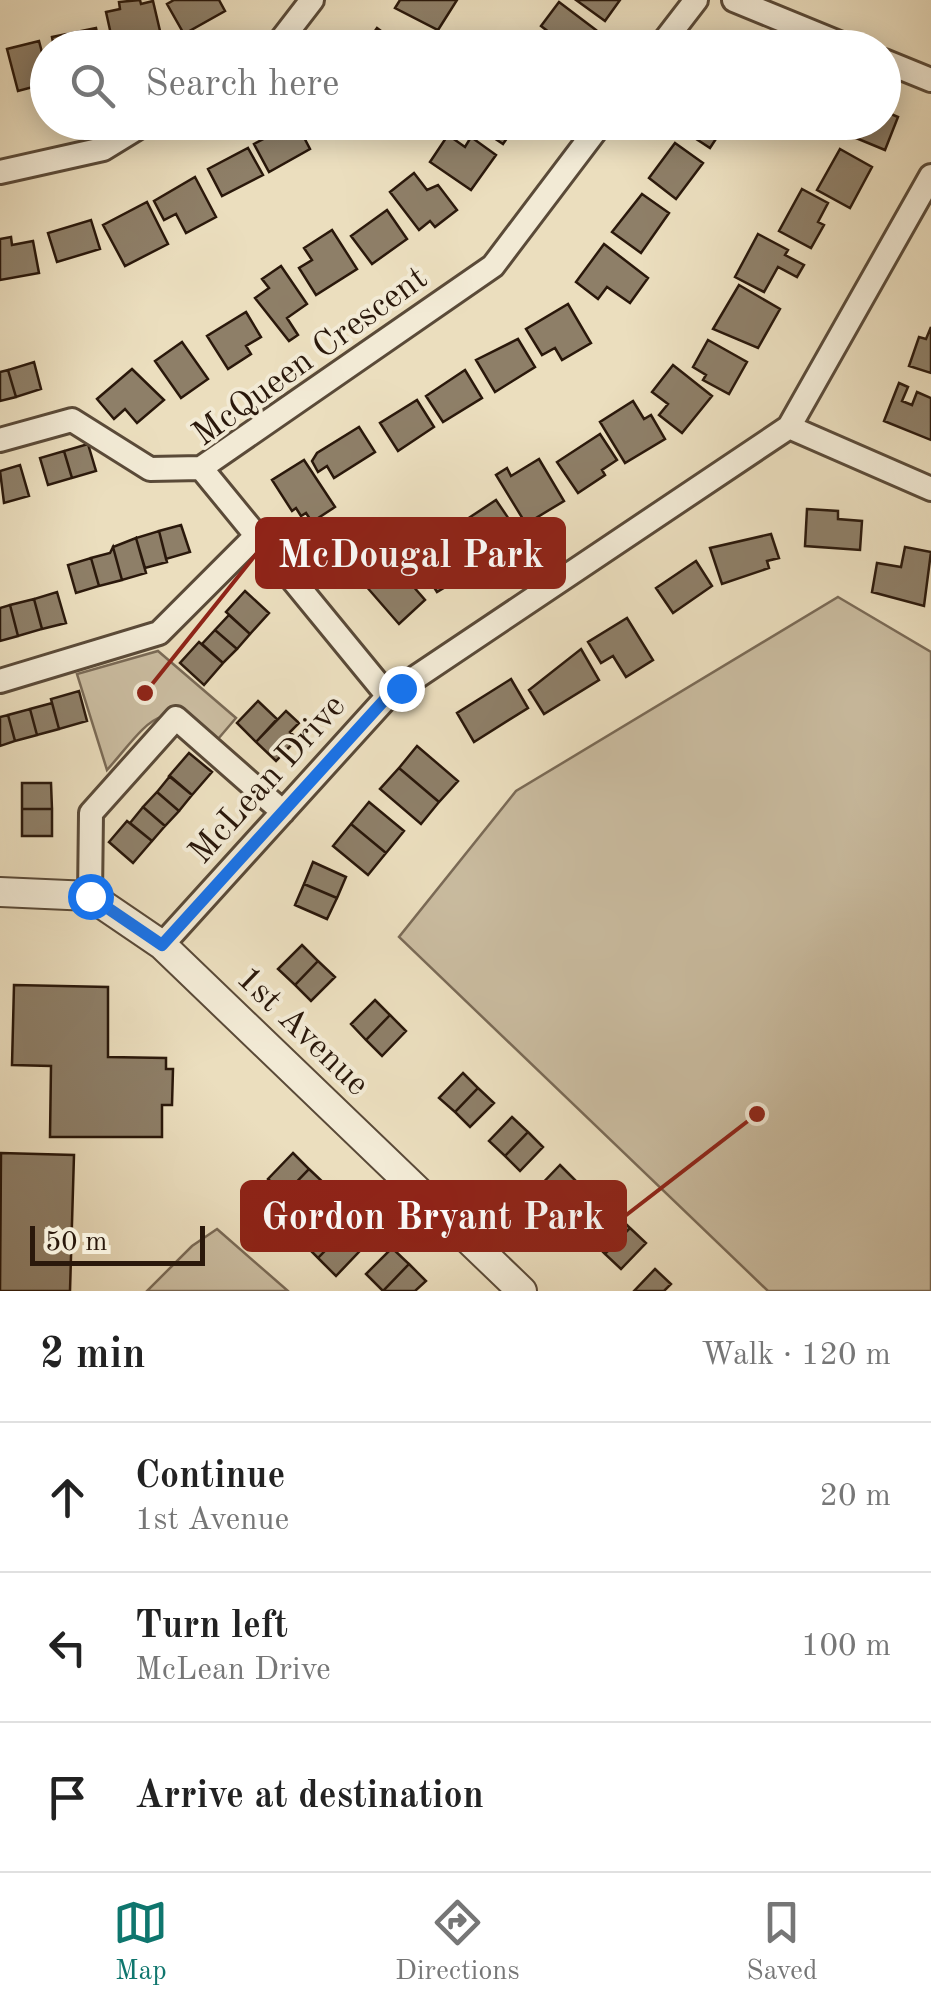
<!DOCTYPE html>
<meta charset="utf-8">
<style>
:root{--surface:#fff;--page:#f6f6f6;--text:#222;--muted:#767676;--line:#e0e0e0;--accent:#0f766e}
body{margin:0;font-family:"Old Standard TT",serif;background:var(--page);color:var(--text)}
.scale{position:absolute;left:30px;bottom:25px;width:175px;box-sizing:border-box;padding-left:10px;border:5px solid #2a180b;border-top:0;font-size:28px;line-height:35px;white-space:nowrap;color:#2a180b;-webkit-text-stroke:8px #f2ead5;paint-order:stroke}
.stop{position:absolute;width:30px;height:30px;margin:-22px;border:8px solid #1a73e8;border-radius:50%;background:#fff}
.stop.end{background:#1a73e8;border-color:#fff;box-shadow:0 2px 10px #0008}
.list{margin:0;padding:0;list-style:none}
h2{display:flex;justify-content:space-between;align-items:center;height:130px;margin:0;padding:0 40px;font-size:42px}
h2 small{font-size:32px;font-weight:400;color:var(--muted)}
.list li{display:grid;grid-template-columns:65px 1fr auto;gap:30px;align-items:center;box-sizing:border-box;height:150px;padding:0 40px;border-top:2px solid var(--line)}
.list b{display:block;font-size:38px;white-space:nowrap}
.list p{margin:0;font-size:32px;white-space:nowrap;color:var(--muted)}
.list em{font-size:32px;font-style:normal;color:var(--muted)}
.icon{flex:none;width:55px;height:55px;fill:none;stroke:currentColor;stroke-width:2;stroke-linecap:round;stroke-linejoin:round}
.map{position:relative;flex:none;width:931px;height:1291px;overflow:hidden}
.search{position:absolute;background:var(--surface);box-shadow:0 5px 25px #0003;left:30px;right:30px;top:30px;height:110px;display:flex;align-items:center;gap:25px;box-sizing:border-box;padding:0 35px;border-radius:55px;color:var(--muted);font-size:38px}
.sheet{height:580px;background:var(--surface)}
nav{display:flex;justify-content:space-around;align-items:center;box-sizing:border-box;height:140px;border-top:2px solid var(--line);background:var(--surface);font-size:28px;color:var(--muted)}
nav a{display:grid;justify-items:center;gap:5px}
nav .on{color:var(--accent)}
.map>svg:first-child{display:block}
.green{fill:#cabca0;stroke:#7a6a56;stroke-width:2.5}
.building{fill:#8e7f68;stroke:#2a180b;stroke-width:2.5}
.lines{fill:none;stroke-linecap:round;stroke-linejoin:round}
.minor-casing{stroke:#5a4a38;stroke-width:28}
.tertiary-casing{stroke:#5a4a38;stroke-width:32}
.minor{stroke:#f2ead5;stroke-width:22}
.tertiary{stroke:#f2ead5;stroke-width:28}
.route{stroke:#1a73e8;stroke-width:12}
.labels{text-anchor:middle;stroke-width:8;stroke-linejoin:round;paint-order:stroke}
.street-label{font-size:35px;fill:#2a180b;stroke:#f2ead5}
.leader{fill:none;stroke:#8f2418;stroke-width:4}
.callout-dot{fill:#8f2418;stroke:#f2ead5;stroke-width:4}
.callout{fill:#8f2418;stroke:#8f2418;stroke-width:4}
.callout-label{font-size:38px;text-anchor:middle;font-weight:bold;fill:#fff}
</style>
<div class="map">
<svg width="931" height="1291" viewBox="0 0 931 1291">
<rect width="100%" height="100%" fill="#ebdebe"/>
<filter id="stains"><feTurbulence type="fractalNoise" baseFrequency=".002" numOctaves="4"/><feColorMatrix values="0 0 0 0 .2 0 0 0 0 .09 0 0 0 0 .02 0 0 0 .5 -.17"/></filter>
<radialGradient id="worn" r=".72"><stop offset=".6" stop-color="#630" stop-opacity="0"/><stop offset="1" stop-color="#630" stop-opacity=".3"/></radialGradient>
<path class="green" d="M838 597 931 652V1291H768L399 937 516 791Z
M158 651 236 718 218 739C162 689 147 725 107 770L77 674Z
M217 1229 288 1291H147L192 1246Z"/>
<path class="building" d="M140 0 141 4 153 1 164 48H114L106 12 120 9 119 2Z
M174 0H219L225 11 184 34 167 4Z
M400 0H457L438 30 395 8Z
M576 0H620L605 21Z
M559 2 596 30 583 48 546 46 554 36 541 26Z
M96 28 100 48H54L52 37Z
M377 28 404 48H363Z
M39 41 44 60 48 59V83L18 91 7 49Z
M884 111 898 117 885 150 839 131 841 125 834 122H884Z
M296 122 310 149 269 172 254 144Z
M344 122H366L358 133Z
M470 122H518L503 144Z
M685 122H727L710 148 681 129Z
M448 135 465 147 471 137 496 155 471 190 430 162Z
M675 143 703 163 676 199 649 178Z
M248 148 263 175 222 196 208 169Z
M840 149 872 167 850 208 817 190Z
M414 173 427 190 438 185 457 210 435 227 430 221 419 230 390 192Z
M195 177 216 217 186 233 176 214 164 220 154 201Z
M802 189 828 203 818 222 824 225 811 248 779 231Z
M642 194 669 213 641 253 612 232Z
M147 202 168 244 125 266 103 225Z
M387 210 407 239 372 264 351 236Z
M91 220 100 249 57 262 48 233Z
M332 230 357 269 316 295 299 268 312 260 304 248Z
M758 234 788 250 785 255 804 265 797 277 778 267 764 292 735 277Z
M11 237 12 245 33 241 39 273 0 280V239Z
M604 244 648 278 630 303 607 287 598 299 576 282Z
M281 266 307 304 287 318 298 335 289 341 255 298 269 288 262 279Z
M739 285 780 309 758 348 713 329Z
M568 304 591 343 562 360 555 348 542 355 526 329Z
M246 312 261 337 246 346 251 354 228 369 207 336Z
M931 327V373L909 366 919 337 926 339Z
M518 339 535 367 495 392 476 360Z
M708 340 747 362 729 394 703 380 706 375 693 367Z
M182 342 208 379 181 398 155 361Z
M34 362 41 389 16 397 8 370Z
M673 365 712 396 682 433 659 415 668 404 652 392Z
M132 369 164 400 137 423 125 409 114 419 97 399Z
M8 370 16 397 0 401V372Z
M465 370 482 398 443 422 426 396Z
M899 383 908 387 902 401 912 405 917 392 931 398V440L884 421Z
M417 400 434 427 398 451 380 423Z
M633 401 644 419 651 415 665 439 625 463 600 422Z
M359 427 375 452 334 478 327 466 318 472 312 461 317 453Z
M600 434 617 460 602 470 605 475 578 493 557 462Z
M88 444 96 471 72 478 64 451Z
M64 451 72 478 48 485 40 458Z
M539 459 564 501 526 524 496 475 507 468 511 476Z
M304 460 335 507 312 522 306 513 301 516 296 508 292 511 272 480Z
M20 465 29 496 4 503 0 471Z
M496 500 515 528 478 555 458 525Z
M807 509 838 511V519L862 521 860 550 805 546Z
M181 525 190 552 166 559 159 531Z
M159 531 167 562 145 568 136 538Z
M771 534 779 558 767 561 769 568 722 584 710 548Z
M458 537 477 568 437 592 418 562Z
M136 538 146 573 122 580 113 547Z
M113 547 122 580 99 586 91 558 110 553Z
M905 547 931 552 924 606 872 592 877 563 901 567Z
M91 558 99 586 76 593 68 565Z
M696 561 712 586 673 613 656 588Z
M392 562 425 600 399 624 365 585Z
M245 591 269 613 250 634 226 612Z
M57 592 66 623 42 629 34 599Z
M34 599 42 629 18 636 10 605Z
M10 605 18 636 0 641V608Z
M229 615 250 634 237 649 215 630Z
M627 618 653 660 626 677 613 656 601 663 588 642Z
M215 630 237 649 223 663 202 644Z
M199 642 223 663 204 685 180 663Z
M581 649 599 680 544 714 529 690Z
M511 679 528 708 474 742 457 713Z
M79 691 87 721 59 729 51 699Z
M258 701 277 719 256 742 237 723Z
M52 703 59 729 37 735 30 709Z
M30 709 37 735 15 741 8 715Z
M286 711 299 723 290 732 297 739 276 761 256 742Z
M8 715 15 741 0 746V717Z
M417 746 458 781 439 802 399 768Z
M189 753 212 772 192 795 169 776Z
M399 768 439 802 421 824 380 789Z
M170 776 192 795 179 811 157 792Z
M22 783H51L52 809H22Z
M157 792 179 811 165 826 143 807Z
M369 802 404 831 386 853 351 824Z
M143 807 165 826 152 841 130 823Z
M22 809H52V836H22Z
M127 821 152 841 133 863 109 842Z
M351 824 386 853 368 875 333 846Z
M313 862 346 877 337 898 304 884Z
M304 884 337 898 327 919 295 905Z
M302 945 318 961 295 985 278 969Z
M318 961 335 977 311 1001 295 985Z
M14 985 108 987V1057L166 1058V1069H173L172 1105H162V1137H50L51 1066 12 1065Z
M375 1000 390 1015 366 1040 351 1024Z
M390 1015 406 1031 382 1056 366 1040Z
M463 1073 478 1088 455 1112 439 1098Z
M478 1088 494 1103 470 1127 455 1112Z
M512 1117 528 1132 505 1156 489 1141Z
M528 1132 543 1147 520 1171 505 1156Z
M1 1153 74 1155 70 1291H0Z
M293 1153 309 1169 284 1195 268 1179Z
M560 1165 577 1182 553 1207 536 1190Z
M309 1169 326 1185 301 1211 284 1195Z
M577 1182 595 1200 571 1225 553 1207Z
M341 1200 358 1217 318 1258 301 1241Z
M614 1212 630 1228 605 1254 589 1238Z
M358 1217 376 1234 336 1276 318 1258Z
M630 1228 646 1243 621 1269 605 1254Z
M392 1248 409 1264 383 1291 366 1274Z
M409 1264 426 1281 415 1291H383Z
M655 1269 671 1284 664 1291H634Z"/>
<g class="lines">
<defs>
<path id="minor" d="M734 0 851 48
M275 48 312 0
M659 48 696 0
M884 61 931 80
M0 172 103 149 147 122
M789 427 931 489
M0 440 72 420 150 469 201 468
M201 468 493 266 602 122
M201 468 388 696
M0 681 159 633 255 537
M90 896 91 813 176 718 283 812
M162 945 388 696 789 427 931 176"/>
<path id="tertiary" d="M0 892 90 896 162 945 522 1291"/>
</defs>
<use href="#minor" class="minor-casing"/>
<use href="#tertiary" class="tertiary-casing"/>
<use href="#minor" class="minor"/>
<use href="#tertiary" class="tertiary"/>
</g>
<g class="lines">
<path class="route" d="M90 896 162 945 388 696 401 688"/>
</g>
<g class="labels">
<g class="street-label">
<text transform="translate(309 355) rotate(-36)" y="12">McQueen Crescent</text>
<text transform="translate(266 778) rotate(-48)" y="12">McLean Drive</text>
<text transform="translate(304 1030) rotate(44)" y="12">1st Avenue</text>
</g>
</g>
<path class="leader" d="M145 693L257 553M757 1114L625 1216"/>
<g class="callout-dot">
<circle cx="145" cy="693" r="10"/>
<circle cx="757" cy="1114" r="10"/>
</g>
<g class="callout">
<rect x="257" y="519" width="307" height="68" rx="10"/>
<rect x="242" y="1182" width="383" height="68" rx="10"/>
</g>
<g class="callout-label">
<text x="411" y="567">McDougal Park</text>
<text x="433" y="1229">Gordon Bryant Park</text>
</g>
<rect width="100%" height="100%" filter="url(#stains)"/>
<rect width="100%" height="100%" fill="url(#worn)"/>
</svg>
<div class="scale">50 m</div>
<div class="stop" style="left:90px;top:896px"></div>
<div class="stop end" style="left:401px;top:688px"></div>
<div class="search"><svg class="icon" aria-label="search" viewBox="0 0 24 24"><circle cx="10" cy="10" r="6"/><path d="M15 15l6 6"/></svg>Search here</div>
</div>
<section class="sheet">
<h2>2 min<small>Walk · 120 m</small></h2>
<ul class="list">
<li><svg class="icon" aria-label="ahead" viewBox="0 0 24 24"><path d="M12 20V5M6 11l6-6 6 6"/></svg><div><b>Continue</b><p>1st Avenue</p></div><em>20 m</em></li>
<li><svg class="icon" aria-label="left" viewBox="0 0 24 24"><path d="M17 20v-9H6M10 6l-5 5 5 5"/></svg><div><b>Turn left</b><p>McLean Drive</p></div><em>100 m</em></li>
<li><svg class="icon" aria-label="arrive" viewBox="0 0 24 24"><path d="M6 21V4h12l-3 4 3 4H6"/></svg><div><b>Arrive at destination</b></div></li>
</ul>
</section>
<nav>
<a class="on"><svg class="icon" aria-label="map" viewBox="0 0 24 24"><path d="M3 6l6-2 6 2 6-2v14l-6 2-6-2-6 2zM9 4v14M15 6v14"/></svg>Map</a>
<a><svg class="icon" aria-label="directions" viewBox="0 0 24 24"><path d="M12 3l9 9-9 9-9-9zM9 14v-3h6M13 9l2 2-2 2"/></svg>Directions</a>
<a><svg class="icon" aria-label="saved" viewBox="0 0 24 24"><path d="M7 4h10v16l-5-4-5 4z"/></svg>Saved</a>
</nav>
